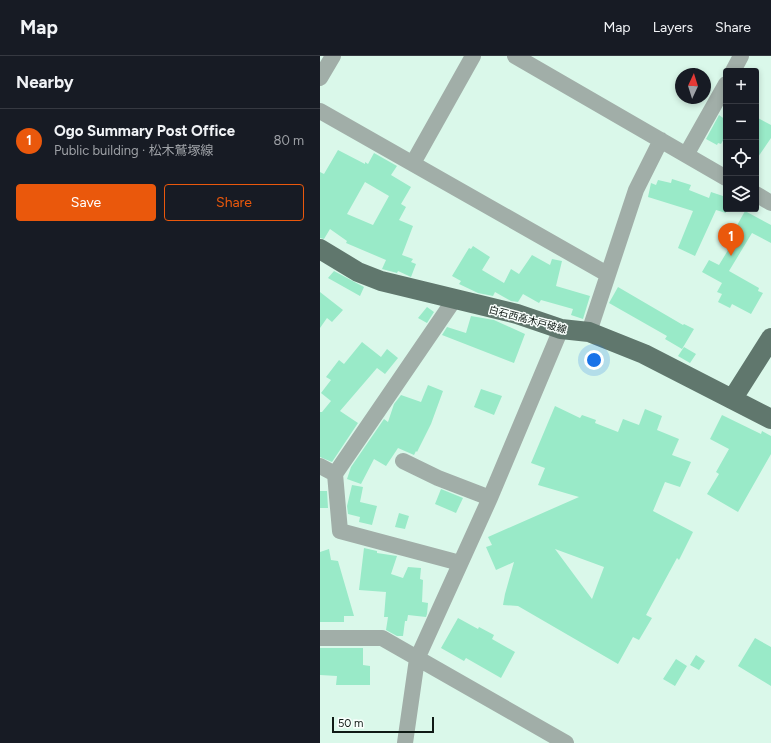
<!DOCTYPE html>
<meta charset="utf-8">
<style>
:root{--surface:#171b24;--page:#20242c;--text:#f1f3f6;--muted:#9ea1a6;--line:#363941;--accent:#ea580c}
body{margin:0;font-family:Figtree,"Noto Sans JP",sans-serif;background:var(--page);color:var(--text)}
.controls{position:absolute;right:12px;top:12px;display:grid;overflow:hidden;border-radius:4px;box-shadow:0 2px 6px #0003}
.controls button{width:36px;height:36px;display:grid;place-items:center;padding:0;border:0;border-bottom:1px solid var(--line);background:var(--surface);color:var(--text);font:20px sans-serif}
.compass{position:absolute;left:355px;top:12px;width:36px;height:36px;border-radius:50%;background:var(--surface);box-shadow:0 2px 6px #0003;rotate:4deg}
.scale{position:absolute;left:12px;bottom:10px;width:102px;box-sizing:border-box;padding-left:4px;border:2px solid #0f1a15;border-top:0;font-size:11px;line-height:14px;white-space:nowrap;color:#0f1a15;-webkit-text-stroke:3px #f9fffc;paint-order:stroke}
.you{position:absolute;left:274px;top:304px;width:14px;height:14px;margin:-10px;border:3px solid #fff;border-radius:50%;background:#1a73e8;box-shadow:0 0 0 6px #1a73e833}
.badge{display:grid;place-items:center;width:26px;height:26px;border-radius:50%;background:var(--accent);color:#fff;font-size:13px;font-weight:700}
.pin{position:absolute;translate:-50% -33px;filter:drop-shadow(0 1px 2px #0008)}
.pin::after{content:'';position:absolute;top:21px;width:14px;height:12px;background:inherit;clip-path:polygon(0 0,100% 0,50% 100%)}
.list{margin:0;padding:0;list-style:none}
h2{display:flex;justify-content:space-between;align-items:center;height:52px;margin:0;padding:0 16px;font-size:17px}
h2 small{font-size:13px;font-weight:400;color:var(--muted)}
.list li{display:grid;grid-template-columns:26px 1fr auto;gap:12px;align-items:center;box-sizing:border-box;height:64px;padding:0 16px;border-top:1px solid var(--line)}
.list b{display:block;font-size:15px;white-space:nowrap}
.list p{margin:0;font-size:13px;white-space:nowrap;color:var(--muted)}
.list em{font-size:13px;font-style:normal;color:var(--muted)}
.actions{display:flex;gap:8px;padding:12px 16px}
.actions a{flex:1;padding:9px 0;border:1px solid var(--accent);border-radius:4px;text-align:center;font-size:14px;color:var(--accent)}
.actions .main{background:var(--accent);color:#fff}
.icon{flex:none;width:22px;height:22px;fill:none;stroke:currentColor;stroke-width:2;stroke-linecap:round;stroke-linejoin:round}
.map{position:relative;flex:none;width:451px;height:687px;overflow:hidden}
header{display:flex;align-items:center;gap:24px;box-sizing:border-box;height:56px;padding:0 20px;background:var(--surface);border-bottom:1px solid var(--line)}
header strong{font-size:19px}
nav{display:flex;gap:22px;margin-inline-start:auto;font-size:14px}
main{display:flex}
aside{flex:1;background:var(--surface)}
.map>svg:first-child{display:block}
.building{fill:#99eac8;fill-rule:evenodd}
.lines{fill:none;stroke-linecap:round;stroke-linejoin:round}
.minor{stroke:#a1aea8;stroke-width:16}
.major{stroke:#60776d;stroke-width:20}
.labels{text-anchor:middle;stroke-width:3;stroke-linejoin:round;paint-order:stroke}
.street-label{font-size:10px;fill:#0f1a15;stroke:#f9fffc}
</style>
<header>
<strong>Map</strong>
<nav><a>Map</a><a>Layers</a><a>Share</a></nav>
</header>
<main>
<aside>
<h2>Nearby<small></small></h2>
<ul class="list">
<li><span class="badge">1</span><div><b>Ogo Summary Post Office</b><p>Public building · 松木鷲塚線</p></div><em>80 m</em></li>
</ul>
<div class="actions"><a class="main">Save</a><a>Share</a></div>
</aside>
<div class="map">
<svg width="451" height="687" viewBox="0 0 451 687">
<rect width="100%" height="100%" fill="#daf8ea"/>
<path class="building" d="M399 59 406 64V79L401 88 398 87 397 89 386 83Z
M436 61 451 69V82L436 104Z
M18 94 45 108V106L48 108 54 97 77 110 71 119 91 131 81 148 86 151 79 164 93 170 82 199 93 203 91 206 96 208 91 221 78 215 77 217 62 213 66 204 26 187 27 185 10 173 4 183 0 182V116L4 118ZM45 126 69 140 53 169 27 158Z
M352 123 371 129 369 134 389 142 391 136 406 141V157L396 154 375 200 358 192 373 155 328 141 331 127 336 129 338 124 351 127Z
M425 155 451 169V187L432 177 409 215 439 232 438 235 443 237 431 258 412 248 410 252 398 246 402 238 397 236 402 227 382 216 389 204 399 209 419 176 415 173Z
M153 190 170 201 162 214 184 227 191 213 199 218 212 199 230 209 232 203 242 205 236 230 270 240 263 263 251 259 253 253 221 244 219 247 203 238 198 246 191 245 175 236 173 240 158 237 139 228 141 225 132 220 149 192 151 193Z
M14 215 44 231 40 240 8 222Z
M298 231 363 269 364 268 374 273 362 293 345 283 347 280 289 247Z
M0 236 23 254 12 266 7 262 0 272Z
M107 251 114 256 107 267 98 262Z
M151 260 174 264 205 278 194 307 122 279 127 271 146 277Z
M42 286 61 301 67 293 78 302 65 318 57 312 20 355 38 367 12 406 0 401V356H2L11 345 1 337 11 324 6 321 19 304 24 308Z
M364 291 376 298 370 307 358 300Z
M108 329 123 335 111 368 97 396 96 395 94 399 78 392 66 410 54 403 41 428 27 423 31 411 64 363 68 366 74 348 81 339 101 346Z
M161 333 182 340 174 359 154 351Z
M235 350 260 362 262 359 276 364 275 367 298 376 303 363 319 369 325 353 342 360 337 374 359 383 352 399 371 406 360 431 345 426 333 455 373 476 359 504 357 502 326 559 332 562 319 584 313 581 298 608 198 550 183 549 185 538 194 506 176 514 166 491 172 489 168 481 259 441 218 429 225 412 211 407ZM235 493 284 511 272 543Z
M402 359 441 378 442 375 451 380V398L418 456 387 438 399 418 396 416 409 393 390 383Z
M32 429 43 431 40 446 57 450 52 469 39 466 40 461 28 458 27 450Z
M121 433 143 442 136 457 115 448Z
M0 435H7L8 452H0Z
M79 457 89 460 85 473 75 471Z
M44 492 57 495V497L77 500 71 518 83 522 88 511 101 512 100 523 103 524 102 546 108 547 107 558 106 561 88 559 87 565H85L83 580H77L66 574 68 561H64L66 536 39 534Z
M9 493 11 504 18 505 34 560H24V566H0V496Z
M138 562 158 573 159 571 174 579 172 583 195 596 181 622 146 602 144 605 121 592Z
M435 582 451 591V630L418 610Z
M0 592H43V609L50 610V629H16L17 620 0 619Z
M376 599 385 605 379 614 370 609Z
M356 603 367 610 355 630 343 623Z"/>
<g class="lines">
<path class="minor" d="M195 0 406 122
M413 15 421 0
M0 22 13 0
M0 55 287 218
M366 99 406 28
M93 107 153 0
M436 138 451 147
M269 276 316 134 341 84
M83 405 118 422 170 442
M0 410 15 418 134 244
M15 418 20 475 140 507
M0 582H62L246 687
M85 687 97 603 170 442 241 273"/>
<path class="major" d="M0 193 38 216 61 225 197 258 241 273 269 276 324 298 451 363
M413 342 451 282"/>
</g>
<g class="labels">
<g class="street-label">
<text transform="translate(208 263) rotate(15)" y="4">白石西高木戸破線</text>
</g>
</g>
</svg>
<div class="controls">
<button>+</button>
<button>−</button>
<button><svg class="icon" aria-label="locate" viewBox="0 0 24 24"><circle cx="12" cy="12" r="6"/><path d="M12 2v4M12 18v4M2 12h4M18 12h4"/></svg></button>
<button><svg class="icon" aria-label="layers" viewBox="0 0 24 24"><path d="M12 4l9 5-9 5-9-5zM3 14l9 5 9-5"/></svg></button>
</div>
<svg class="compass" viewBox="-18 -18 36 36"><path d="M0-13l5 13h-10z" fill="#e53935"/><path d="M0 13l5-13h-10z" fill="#9ea1a6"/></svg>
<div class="scale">50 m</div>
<div class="you"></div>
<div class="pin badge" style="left:411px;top:200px">1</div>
</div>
</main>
